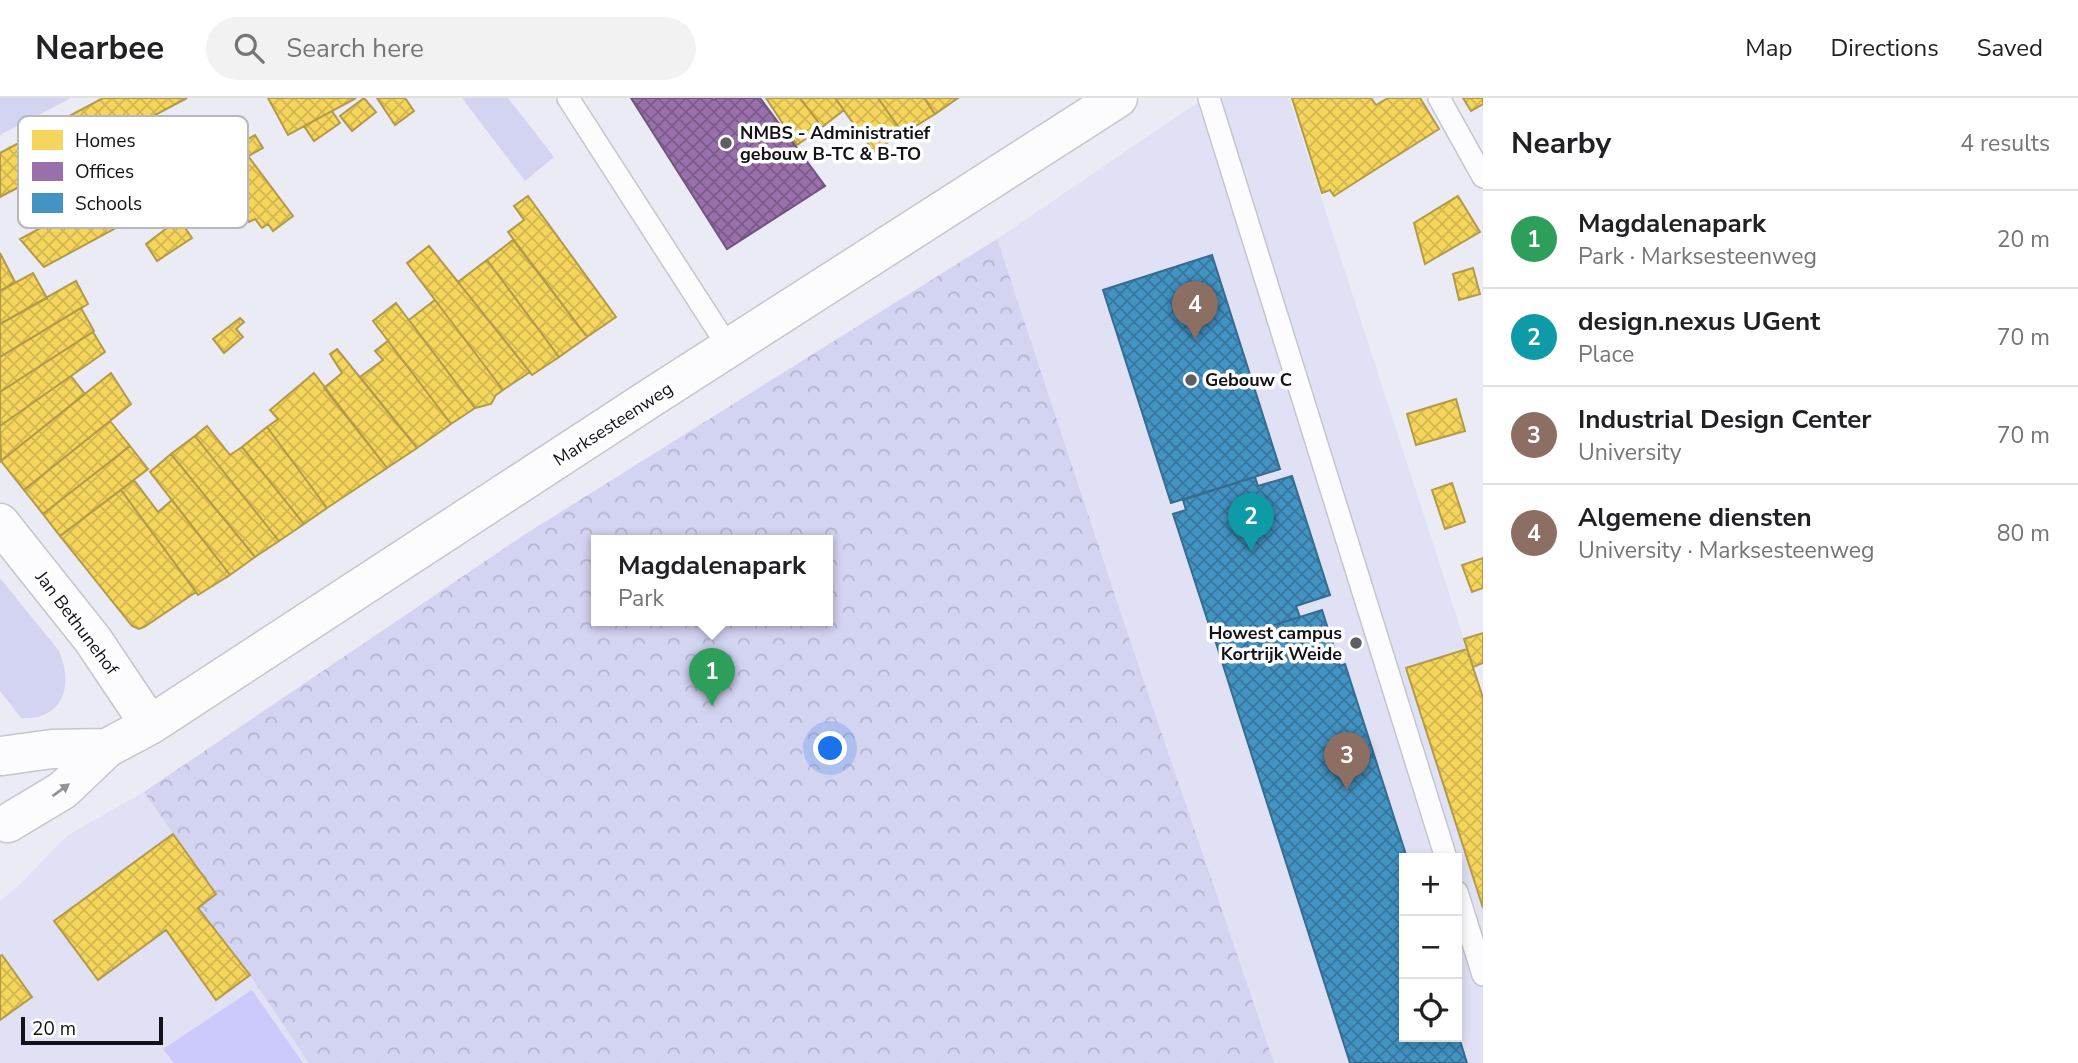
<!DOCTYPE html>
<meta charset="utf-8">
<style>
:root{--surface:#fff;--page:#f2f2f2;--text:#202124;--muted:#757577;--line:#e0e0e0;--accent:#db2777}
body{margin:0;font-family:"Nunito Sans",sans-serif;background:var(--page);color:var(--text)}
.controls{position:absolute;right:21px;bottom:21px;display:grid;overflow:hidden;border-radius:0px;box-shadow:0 4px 10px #0003}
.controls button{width:63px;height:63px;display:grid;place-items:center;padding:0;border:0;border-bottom:2px solid var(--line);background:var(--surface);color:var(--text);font:35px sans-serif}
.scale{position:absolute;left:21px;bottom:18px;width:142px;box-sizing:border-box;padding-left:7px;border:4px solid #131219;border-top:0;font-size:19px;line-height:24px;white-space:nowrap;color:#131219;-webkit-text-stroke:5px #fff;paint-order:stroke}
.you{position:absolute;left:831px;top:651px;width:24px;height:24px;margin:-18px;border:5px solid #fff;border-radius:50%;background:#1a73e8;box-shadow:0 0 0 10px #1a73e833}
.badge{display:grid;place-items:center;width:46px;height:46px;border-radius:50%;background:var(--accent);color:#fff;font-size:23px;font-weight:700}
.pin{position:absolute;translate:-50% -58px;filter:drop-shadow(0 2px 4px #0008)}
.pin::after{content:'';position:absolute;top:37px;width:24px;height:21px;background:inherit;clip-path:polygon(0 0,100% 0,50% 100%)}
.popup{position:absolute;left:591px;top:437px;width:242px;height:91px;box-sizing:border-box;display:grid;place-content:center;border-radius:0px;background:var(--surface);filter:drop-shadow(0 2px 5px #0005);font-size:23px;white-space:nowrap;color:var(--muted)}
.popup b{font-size:26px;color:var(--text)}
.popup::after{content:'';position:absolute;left:50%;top:100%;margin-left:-14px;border:14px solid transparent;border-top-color:var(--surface)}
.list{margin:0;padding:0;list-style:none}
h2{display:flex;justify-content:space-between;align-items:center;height:91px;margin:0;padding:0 28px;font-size:30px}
h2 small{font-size:23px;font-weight:400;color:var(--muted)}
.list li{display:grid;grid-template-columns:46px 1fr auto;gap:21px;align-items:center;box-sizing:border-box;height:98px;padding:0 28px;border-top:2px solid var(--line)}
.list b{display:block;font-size:26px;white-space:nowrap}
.list p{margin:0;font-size:23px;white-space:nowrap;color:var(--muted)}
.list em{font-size:23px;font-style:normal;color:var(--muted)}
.icon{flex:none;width:38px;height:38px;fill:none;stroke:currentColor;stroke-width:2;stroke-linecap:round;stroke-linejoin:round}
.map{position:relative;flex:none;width:1483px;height:965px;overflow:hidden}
header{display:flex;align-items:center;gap:42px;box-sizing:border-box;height:98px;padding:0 35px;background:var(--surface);border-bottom:2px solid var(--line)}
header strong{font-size:33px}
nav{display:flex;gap:38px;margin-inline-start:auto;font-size:24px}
.search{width:490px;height:63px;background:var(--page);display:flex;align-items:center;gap:18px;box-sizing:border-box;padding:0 24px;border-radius:38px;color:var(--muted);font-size:26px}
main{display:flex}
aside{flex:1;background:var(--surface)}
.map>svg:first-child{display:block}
.built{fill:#e1e1f5;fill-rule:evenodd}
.green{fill:#d3d3f2}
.park{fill:url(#park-crowns);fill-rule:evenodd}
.water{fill:#ccc9fc}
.homes{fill:url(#homes-cross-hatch);stroke:#b29a48;stroke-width:2}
.offices{fill:url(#offices-cross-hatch);stroke:#71547f;stroke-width:2}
.schools{fill:url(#schools-cross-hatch);stroke:#356c90;stroke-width:2}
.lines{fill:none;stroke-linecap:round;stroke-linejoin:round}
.service-casing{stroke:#c5c5cd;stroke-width:24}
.minor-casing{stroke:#c5c5cd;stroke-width:41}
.tertiary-casing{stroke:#c5c5cd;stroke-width:41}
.service{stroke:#fcfcfe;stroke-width:21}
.minor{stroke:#fcfcfe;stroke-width:38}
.tertiary{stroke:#fcfcfe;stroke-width:38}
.oneway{fill:#939397}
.poi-dot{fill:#5f5e66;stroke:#fff;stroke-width:2.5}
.labels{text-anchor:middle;stroke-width:7;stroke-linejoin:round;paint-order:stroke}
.poi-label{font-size:18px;font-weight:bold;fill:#131219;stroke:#fff;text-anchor:start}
.street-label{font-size:18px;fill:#131219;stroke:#fff}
.key{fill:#fff;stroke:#b8b8ba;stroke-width:2}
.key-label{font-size:19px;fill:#131219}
</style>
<header>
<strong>Nearbee</strong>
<div class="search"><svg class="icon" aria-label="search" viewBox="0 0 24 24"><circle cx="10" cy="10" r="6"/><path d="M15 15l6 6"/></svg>Search here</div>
<nav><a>Map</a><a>Directions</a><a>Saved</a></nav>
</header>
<main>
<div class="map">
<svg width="1483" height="965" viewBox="0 0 1483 965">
<defs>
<pattern id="park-crowns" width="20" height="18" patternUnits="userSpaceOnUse" patternTransform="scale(1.75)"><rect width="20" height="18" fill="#d3d3f2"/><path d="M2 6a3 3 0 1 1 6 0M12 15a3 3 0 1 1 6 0" fill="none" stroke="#b4b4cf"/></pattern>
<pattern id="homes-cross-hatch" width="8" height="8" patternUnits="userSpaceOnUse" patternTransform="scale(1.75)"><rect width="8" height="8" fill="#f6d55c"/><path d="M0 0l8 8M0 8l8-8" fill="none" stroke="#d2b64f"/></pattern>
<pattern id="offices-cross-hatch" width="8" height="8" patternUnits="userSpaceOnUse" patternTransform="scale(1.75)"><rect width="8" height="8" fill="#9970ab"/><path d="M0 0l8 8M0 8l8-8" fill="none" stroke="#7c5b8a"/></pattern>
<pattern id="schools-cross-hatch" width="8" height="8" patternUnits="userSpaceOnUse" patternTransform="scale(1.75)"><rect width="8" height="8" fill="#4393c3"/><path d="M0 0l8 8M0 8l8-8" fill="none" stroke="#37779e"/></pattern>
</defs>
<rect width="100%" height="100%" fill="#ebebf6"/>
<path class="built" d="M1204 0H1289L1483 600V965H0V803L18 788 68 737 144 694 524 437 997 141ZM596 442H828V522H596ZM1404 760H1457V939H1404Z"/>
<path class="green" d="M0 0H71L0 37Z
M462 0H508L554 59 525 83Z
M0 480 59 553C74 587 63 623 21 620L0 593Z"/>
<path class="park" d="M997 141 1123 522 1274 965H309L250 877 198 810 216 796 144 694 524 437ZM596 442H828V522H596Z"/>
<path class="water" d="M252 892 303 965H174L163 951Z"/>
<path class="homes" d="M103 0H187L0 99V55Z
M268 0H356L288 37Z
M364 0 376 14 352 33 340 18Z
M377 0H405L414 13 395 27Z
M766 0H800L822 29 797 47Z
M800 0H835L844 12 822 29Z
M835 0H878L902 34 874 54Z
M878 0H924L935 16 903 36Z
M924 0H958L935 16Z
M1292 0H1371L1376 7 1388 0H1420L1439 31 1334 98 1330 92 1322 95Z
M1463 0H1483V6L1471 13Z
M332 13 340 25 314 43 304 28Z
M223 31 234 49 255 37 263 50 44 169 20 141Z
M248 58 293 118 273 133 268 126 262 130 255 121 249 124 231 101 220 108 216 98 209 102 207 98 200 101 193 89Z
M528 98 616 219 587 239 508 134 524 122 514 108Z
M1458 98 1480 134 1425 166 1414 125Z
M179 121 192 140 157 163 146 146Z
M513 142 587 239 559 259 487 162Z
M429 148 458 184 530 274 503 292 407 165Z
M0 155 15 184 0 193Z
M487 162 559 259 532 277 458 184Z
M1473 170 1480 196 1459 202 1453 176Z
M33 175 47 200 0 226V193Z
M76 183 88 206 0 259V226Z
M435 202 503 292 496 297 491 306 475 310 409 222Z
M396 205 475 310 451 326 373 223Z
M81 210 94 233 0 294V259Z
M240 220 244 224 236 231 243 239 224 255 213 241Z
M93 234 105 254 0 328V294Z
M388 243 451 326 417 350 360 279 383 262 375 253Z
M337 251 417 350 387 370 324 290 342 275 330 256Z
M111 275 131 306 24 392 1 363Z
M314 275 387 370 327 410 267 329 278 321 270 312Z
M71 278 85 296 1 363 0 328Z
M1456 301 1465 333 1416 347 1407 316Z
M110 323 130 348 43 416 24 392Z
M207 328 230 357 242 349 304 426 279 443 195 338Z
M267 329 327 410 304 426 242 349Z
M195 338 279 443 255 459 171 356Z
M130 348 148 371 60 438 43 416Z
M171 356 255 459 230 477 150 374Z
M134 382 158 414 172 402 230 477 198 497 121 392Z
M1452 385 1465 424 1445 431 1432 392Z
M121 392 196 494 144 529 139 531 132 528 60 438Z
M1483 460V490L1472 494 1462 467Z
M1483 535V565L1473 569 1464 541Z
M1467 551 1483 600V810L1406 570Z
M173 736 216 796 198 810 250 877 216 902 166 832 98 882 54 823Z
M2 857 32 899 0 922V858Z"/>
<path class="offices" d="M631 0H712L713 2 717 0H760L825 88 727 151Z"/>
<path class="schools" d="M1212 157 1280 371 1171 405 1103 192Z
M1292 378 1330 497 1296 508 1300 519 1226 542 1222 529 1211 533 1173 416 1186 412 1183 402 1255 379 1258 388Z
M1322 512 1340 568 1345 566 1407 760H1404V939H1457V933L1467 965H1350L1216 545Z"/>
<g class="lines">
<defs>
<path id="service" d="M568 0 729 250
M1209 0 1446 760
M1439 0 1483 79
M1457 794 1483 877"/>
<path id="minor" d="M0 425 93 542 150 627"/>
<path id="tertiary" d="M2 658 52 651 107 650
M8 725 63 692 107 650 150 627 652 299 1118 0"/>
</defs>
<use href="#service" class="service-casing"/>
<use href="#minor" class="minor-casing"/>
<use href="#tertiary" class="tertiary-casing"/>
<use href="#service" class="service"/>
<use href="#minor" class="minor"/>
<use href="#tertiary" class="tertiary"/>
</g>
<defs><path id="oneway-solid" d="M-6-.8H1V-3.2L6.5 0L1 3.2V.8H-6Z" transform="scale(1.75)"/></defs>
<use class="oneway" href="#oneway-solid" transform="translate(61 692) rotate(-36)"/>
<g class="poi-dot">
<circle cx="726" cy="45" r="7"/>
<circle cx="1191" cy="282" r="7"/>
<circle cx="1356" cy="545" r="7"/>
</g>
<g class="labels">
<g class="poi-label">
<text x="740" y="41">NMBS - Administratief<tspan x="740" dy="21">gebouw B-TC &amp; B-TO</tspan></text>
<text x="1205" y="288">Gebouw C</text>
<text x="1342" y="541" text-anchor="end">Howest campus<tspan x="1342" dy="21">Kortrijk Weide</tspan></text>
</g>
<g class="street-label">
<text transform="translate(613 326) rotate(-33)" y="6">Marksesteenweg</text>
<text transform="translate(77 525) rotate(53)" y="6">Jan Bethunehof</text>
</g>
</g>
<rect x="18" y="18" width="230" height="112" rx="10" class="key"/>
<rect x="32" y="32" width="31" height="20" fill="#f6d55c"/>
<rect x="32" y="64" width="31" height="19" fill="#9970ab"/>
<rect x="32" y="95" width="31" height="20" fill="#4393c3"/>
<g class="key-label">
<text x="75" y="49">Homes</text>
<text x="75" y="80">Offices</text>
<text x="75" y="112">Schools</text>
</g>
</svg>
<div class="controls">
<button>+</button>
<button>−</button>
<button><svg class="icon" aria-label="locate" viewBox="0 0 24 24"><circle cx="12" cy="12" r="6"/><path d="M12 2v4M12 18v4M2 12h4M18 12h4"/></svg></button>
</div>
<div class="scale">20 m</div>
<div class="you"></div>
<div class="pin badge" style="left:712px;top:608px;background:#2e9e5b">1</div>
<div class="popup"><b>Magdalenapark</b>Park</div>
<div class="pin badge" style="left:1251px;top:453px;background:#0f9aa8">2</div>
<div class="pin badge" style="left:1347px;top:692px;background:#8d6e63">3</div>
<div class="pin badge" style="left:1195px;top:241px;background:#8d6e63">4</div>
</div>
<aside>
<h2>Nearby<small>4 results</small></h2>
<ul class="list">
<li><span class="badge" style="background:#2e9e5b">1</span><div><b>Magdalenapark</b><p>Park · Marksesteenweg</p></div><em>20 m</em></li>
<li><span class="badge" style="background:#0f9aa8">2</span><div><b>design.nexus UGent</b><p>Place</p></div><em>70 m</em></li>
<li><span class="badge" style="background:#8d6e63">3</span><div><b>Industrial Design Center</b><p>University</p></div><em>70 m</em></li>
<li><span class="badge" style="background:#8d6e63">4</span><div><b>Algemene diensten</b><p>University · Marksesteenweg</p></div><em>80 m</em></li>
</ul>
</aside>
</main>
